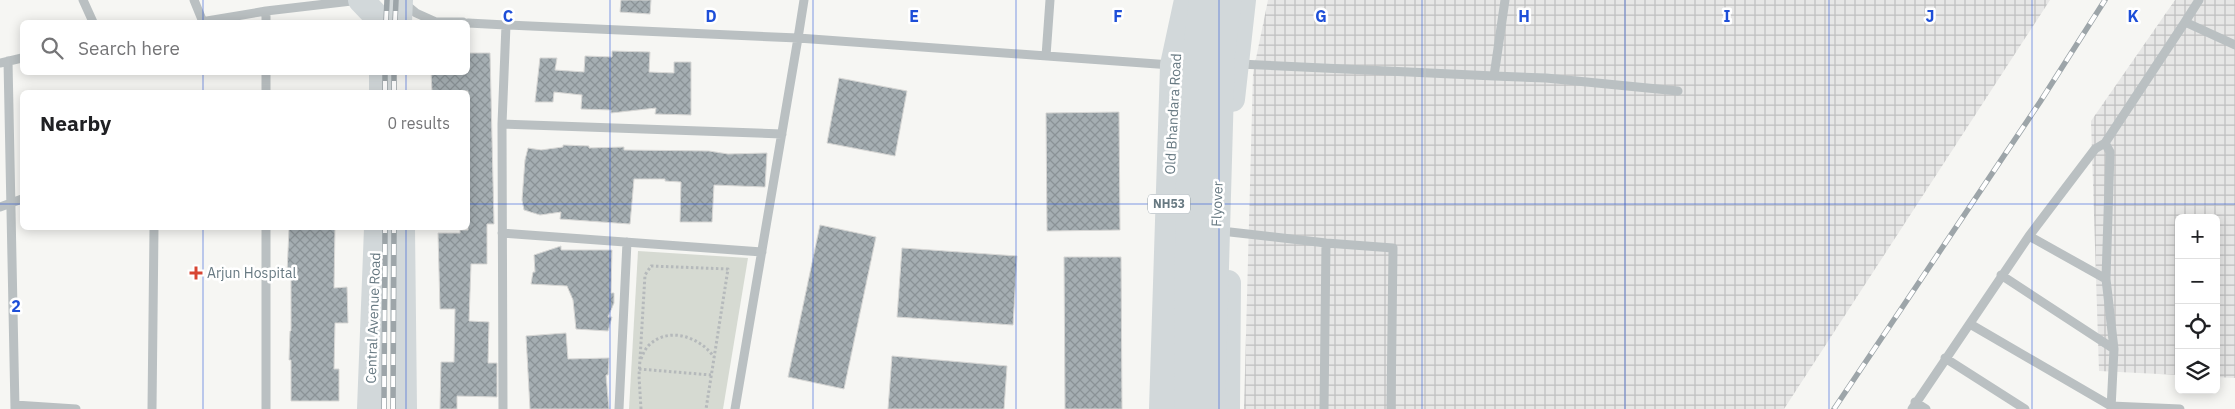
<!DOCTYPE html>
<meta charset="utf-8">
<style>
:root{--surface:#fff;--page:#f2f2f2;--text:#202124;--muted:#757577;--line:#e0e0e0}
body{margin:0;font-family:"IBM Plex Sans",sans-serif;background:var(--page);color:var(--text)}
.controls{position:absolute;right:15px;bottom:15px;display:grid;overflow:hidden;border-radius:8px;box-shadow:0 2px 12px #0003}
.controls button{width:45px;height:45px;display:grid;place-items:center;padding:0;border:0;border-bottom:1px solid var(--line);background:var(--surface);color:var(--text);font:25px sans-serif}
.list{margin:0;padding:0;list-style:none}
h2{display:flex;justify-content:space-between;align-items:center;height:65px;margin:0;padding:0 20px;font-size:21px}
h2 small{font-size:16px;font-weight:400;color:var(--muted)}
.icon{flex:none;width:28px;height:28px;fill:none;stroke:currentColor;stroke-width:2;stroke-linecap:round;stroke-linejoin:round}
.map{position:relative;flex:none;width:2235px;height:409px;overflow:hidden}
.search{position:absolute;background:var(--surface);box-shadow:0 2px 12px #0003;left:20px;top:20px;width:450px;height:55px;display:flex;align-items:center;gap:12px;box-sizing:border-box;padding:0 18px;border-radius:8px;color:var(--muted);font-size:19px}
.panel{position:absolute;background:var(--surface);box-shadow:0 2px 12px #0003;left:20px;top:90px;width:450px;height:140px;border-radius:8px}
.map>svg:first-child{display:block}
.industrial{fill:url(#industrial-grid)}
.park{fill:#d6dad2}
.building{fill:url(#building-cross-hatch);stroke:#d7d7d5}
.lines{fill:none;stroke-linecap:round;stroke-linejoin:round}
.path{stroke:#b5b9bb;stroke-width:3;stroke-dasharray:2.5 2.5;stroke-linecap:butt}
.minor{stroke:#bac0c2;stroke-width:9}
.major{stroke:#d2d8da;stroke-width:26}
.highway{stroke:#d2d8da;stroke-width:28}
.rail-casing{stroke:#9da5a9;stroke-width:5.5}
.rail{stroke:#fff;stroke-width:4;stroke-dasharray:11;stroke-linecap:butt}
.grid{fill:none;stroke:#1d4ed8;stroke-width:1;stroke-opacity:0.55}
.poi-dot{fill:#d74532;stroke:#fff;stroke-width:2}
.labels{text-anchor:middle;stroke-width:5;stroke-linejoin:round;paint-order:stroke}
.shield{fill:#fff;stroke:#95a1a8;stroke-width:1}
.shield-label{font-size:12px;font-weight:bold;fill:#677982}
.street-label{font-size:14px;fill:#677982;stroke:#fff}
.poi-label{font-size:14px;fill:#677982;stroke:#fff;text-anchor:start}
.grid-label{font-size:16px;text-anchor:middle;font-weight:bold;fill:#1d4ed8;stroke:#fff;stroke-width:5;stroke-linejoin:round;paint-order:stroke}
</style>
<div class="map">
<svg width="2235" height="409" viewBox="0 0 2235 409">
<defs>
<pattern id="industrial-grid" width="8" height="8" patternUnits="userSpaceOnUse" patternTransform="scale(1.25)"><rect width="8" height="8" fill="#e7e7e6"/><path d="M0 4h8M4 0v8" fill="none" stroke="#bfc0c0"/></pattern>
<pattern id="building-cross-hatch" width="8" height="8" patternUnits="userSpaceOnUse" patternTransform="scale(1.25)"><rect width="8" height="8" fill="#a5aeb2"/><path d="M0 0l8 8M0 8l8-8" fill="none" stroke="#8a9296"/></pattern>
</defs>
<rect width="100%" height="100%" fill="#f6f6f3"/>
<path class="industrial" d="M1268 0H2050L1784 409H1244L1253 73Z
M2175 0H2235V378L2216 377V218H2179V375L2099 371 2091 121Z"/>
<path class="park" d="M638 251 748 258 723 409H629Z"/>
<path class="building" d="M621 0H651L650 14 620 12Z
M612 51 650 52 649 72 674 73V62H691V115L655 114 656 108 611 113V110L581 109 582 95 554 92 553 102H535L540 58H557L555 70 584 72 585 56 612 57Z
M468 53H490L494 224H487V264H471L469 321 489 322 488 363H497V397L457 396V409H440L441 362H454L455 309H440L438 233H460V230H468V91H432L431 72H468Z
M839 78 907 91 895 156 827 143Z
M1119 112 1120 230 1047 231 1046 113Z
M563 145 589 146V148L624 147V150L709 151 728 154 767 153 765 187 714 185 712 222H680L681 182 665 181V179H634L630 224 560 219 561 212 540 215 524 210 522 200 525 160 528 148 541 150 563 147Z
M820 225 876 237 844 389 788 377Z
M289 228H335L334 288 347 287 348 323H335L334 369H339V401H291V360H289L290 331H291V274H287Z
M561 246V250H612L611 293H614V303L608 317H612L608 331 576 329 573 300 567 286 531 284 533 272H535L534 255Z
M902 248 1017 256 1013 325 897 317Z
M1064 257H1121L1122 409H1065Z
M566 333 568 359 609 358 608 375H606L609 409H530L526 336Z
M892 356 1007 366 1004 409H888Z"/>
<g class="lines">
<path class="path" d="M641 359C643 354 645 349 649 345 669 326 700 337 714 357
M639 369 711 375
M641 409 639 376 645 275 651 266 728 269 706 409"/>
<path class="minor" d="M83 0 93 22
M194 0 203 22
M404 3 416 13 436 22
M201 22 266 11 360 0
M266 22V11
M432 22H463
M2185 22 2199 0
M468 23 506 25
M1046 56 1050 0
M8 61 15 409
M0 63 22 58
M1239 64 1494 76 1505 0
M1494 76 1546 78 1678 91
M266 92V72
M502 124 782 134
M2105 143 2185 22 2235 45
M0 207 22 199
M266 228V409
M1230 232 1326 243 1393 248 1391 409
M502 233 762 252
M2029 236 2095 149 2105 143 2110 152 2106 279 2114 349 2111 409
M2001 275 2114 349
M1970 324 2111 406 2180 409
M1945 358 2025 409
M1915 402 1926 409
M15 405 76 409
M152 409 154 228
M503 409 502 124 506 25 798 38 804 0
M619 409 627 242
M735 409 798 38 1171 65
M1324 409 1326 243
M1912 409 2029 236 2106 279"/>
<path class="major" d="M361 0 382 22
M399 22 400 0
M382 92V72
M1232 99 1243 0
M402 228 404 409
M370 409 377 228
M1162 409 1173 65 1187 0
M1227 409 1228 283"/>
<path class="highway" d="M1188 409C1190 273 1185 135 1203 0
M1211 409 1221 53 1228 0"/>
<defs>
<path id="rail" d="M386 22 387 0
M395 22 396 0
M385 92V72
M394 92V72
M384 409 385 228
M393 409 394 228
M1834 409 2040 102 2105 0"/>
</defs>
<use href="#rail" class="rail-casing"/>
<use href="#rail" class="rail"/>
</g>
<path class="grid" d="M203 0V22M406 0V22M610 0V409M813 0V409M1016 0V409M1219 0V409M1422 0V409M1625 0V409M1829 0V409M2032 0V409M203 72V92M406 72V92M0 204H22M468 204H2235M203 228V409M406 228V409"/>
<path class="poi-dot" d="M193.5 265.5h5v5h5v5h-5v5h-5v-5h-5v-5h5z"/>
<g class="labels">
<rect class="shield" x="1148" y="194.5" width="42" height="19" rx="4"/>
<g class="shield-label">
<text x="1169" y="208">NH53</text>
</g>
<g class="street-label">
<text transform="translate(1173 114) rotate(-87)" y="5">Old Bhandara Road</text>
<text transform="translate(1217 204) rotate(-88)" y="5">Flyover</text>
<text transform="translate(373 318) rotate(-88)" y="5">Central Avenue Road</text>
</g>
<g class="poi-label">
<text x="207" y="278">Arjun Hospital</text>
</g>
</g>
<g class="grid-label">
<text x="508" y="22">C</text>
<text x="711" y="22">D</text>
<text x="914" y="22">E</text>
<text x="1118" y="22">F</text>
<text x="1321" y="22">G</text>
<text x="1524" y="22">H</text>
<text x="1727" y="22">I</text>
<text x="1930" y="22">J</text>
<text x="2133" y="22">K</text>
<text x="16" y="312">2</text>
</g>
</svg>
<div class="controls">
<button>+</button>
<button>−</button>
<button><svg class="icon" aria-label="locate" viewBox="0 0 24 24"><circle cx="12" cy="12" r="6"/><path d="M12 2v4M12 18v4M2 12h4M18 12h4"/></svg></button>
<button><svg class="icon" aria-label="layers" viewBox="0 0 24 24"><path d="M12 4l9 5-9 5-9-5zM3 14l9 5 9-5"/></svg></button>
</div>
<div class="search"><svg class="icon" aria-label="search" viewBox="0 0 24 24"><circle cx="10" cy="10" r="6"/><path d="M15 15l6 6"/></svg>Search here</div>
<section class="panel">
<h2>Nearby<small>0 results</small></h2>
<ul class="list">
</ul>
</section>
</div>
